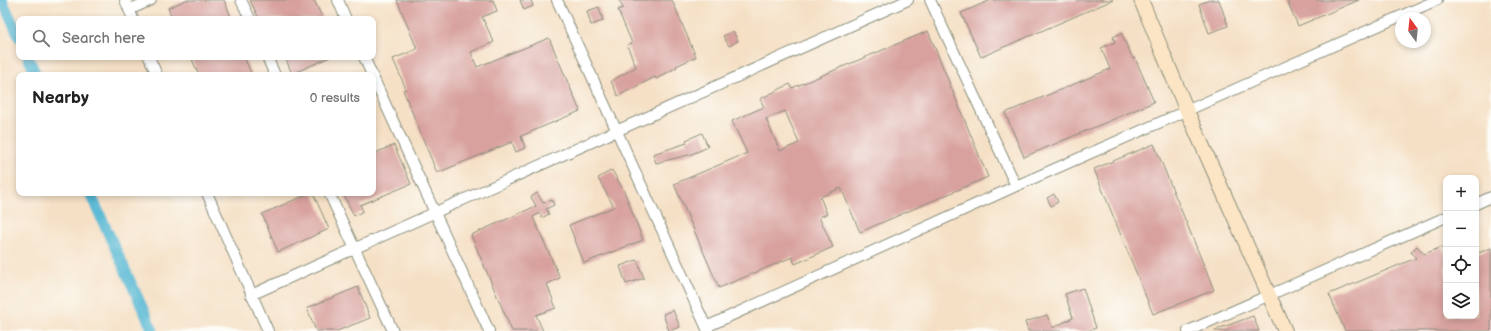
<!DOCTYPE html>
<meta charset="utf-8">
<style>
:root{--surface:#fff;--page:#f6f6f6;--text:#222;--muted:#767676;--line:#e0e0e0}
body{margin:0;font-family:"Balsamiq Sans",sans-serif;background:var(--page);color:var(--text)}
.controls{position:absolute;right:12px;bottom:12px;display:grid;overflow:hidden;border-radius:8px;box-shadow:0 2px 6px #0003}
.controls button{width:36px;height:36px;display:grid;place-items:center;padding:0;border:0;border-bottom:1px solid var(--line);background:var(--surface);color:var(--text);font:20px sans-serif}
.compass{position:absolute;left:1395px;top:12px;width:36px;height:36px;border-radius:50%;background:var(--surface);box-shadow:0 2px 6px #0003;rotate:345deg}
.list{margin:0;padding:0;list-style:none}
h2{display:flex;justify-content:space-between;align-items:center;height:52px;margin:0;padding:0 16px;font-size:17px}
h2 small{font-size:13px;font-weight:400;color:var(--muted)}
.icon{flex:none;width:22px;height:22px;fill:none;stroke:currentColor;stroke-width:2;stroke-linecap:round;stroke-linejoin:round}
.map{position:relative;flex:none;width:1491px;height:331px;overflow:hidden}
.search{position:absolute;background:var(--surface);box-shadow:0 2px 6px #0003;left:16px;top:16px;width:360px;height:44px;display:flex;align-items:center;gap:10px;box-sizing:border-box;padding:0 14px;border-radius:8px;color:var(--muted);font-size:15px}
.panel{position:absolute;background:var(--surface);box-shadow:0 2px 6px #0003;left:16px;top:72px;width:360px;height:124px;border-radius:8px}
.map>svg:first-child{display:block}
.lines{fill:none;stroke-linecap:round;stroke-linejoin:round}
.canal{stroke:#54b7d3;stroke-width:11}
.building{fill:#d8a19e;fill-rule:evenodd}
.street-casing{stroke:#8a8e7c;stroke-width:12}
.secondary-casing{stroke:#8a8e7c;stroke-width:16}
.street{stroke:#fff;stroke-width:10}
.secondary{stroke:#fce5c4;stroke-width:14}
</style>
<div class="map">
<svg width="1491" height="331" viewBox="0 0 1491 331">
<rect width="100%" height="100%" fill="#fdfcf7"/>
<filter id="ink" filterUnits="userSpaceOnUse"><feTurbulence type="fractalNoise" baseFrequency=".025" numOctaves="2"/><feDisplacementMap in="SourceGraphic" scale="8" xChannelSelector="R" yChannelSelector="G"/><feConvolveMatrix kernelMatrix="1 2 1 2 8 2 1 2 1" color-interpolation-filters="sRGB"/></filter>
<filter id="wash" filterUnits="userSpaceOnUse"><feTurbulence type="fractalNoise" baseFrequency=".012" numOctaves="4" result="noise"/><feDisplacementMap in="SourceGraphic" scale="16" xChannelSelector="R" yChannelSelector="G"/><feGaussianBlur stdDeviation="0.9" result="paint"/><feColorMatrix in="noise" values="0 0 0 0 0 0 0 0 0 0 0 0 0 0 0 0 0 1.4 0 .05"/><feComposite in="paint" operator="in"/></filter>
<g filter="url(#wash)">
<rect width="100%" height="100%" fill="#f5e0c5"/>
<g class="lines">
<path class="canal" d="M2 0 19 37
M28 57 36 75
M90 193 153 331"/>
</g>
<g id="blocks">
<path class="building" d="M186 0H224L232 19H172L168 8Z
M250 0H314L323 19H259Z
M397 0H493L497 11 482 17 494 42 471 52 477 67 549 38 580 111 521 136 525 148 516 152 512 142 437 173 403 90 406 89 393 59 417 49Z
M520 0H531L533 6 524 10Z
M619 0H672L696 57 676 66 677 67 656 79 655 77 618 96 611 81 636 67 627 45 632 43 618 10 623 8Z
M991 0H1113L981 57 961 13Z
M1210 0H1219L1228 26 1209 33 1199 4Z
M1287 0H1359L1298 26Z
M599 7 603 21 591 25 587 11Z
M733 31 738 41 729 46 723 36Z
M928 31 988 177 860 232 841 188 820 197 827 214 819 217 833 247 795 264 792 257 719 288 674 184 747 153 732 121 764 107 760 99 790 84 792 88ZM785 111 799 143 780 151 766 119Z
M1121 33 1133 59 1135 58 1154 102 1024 157 1005 113 1110 69 1101 48 1115 42 1113 37Z
M191 57H244L252 75H199Z
M285 57H330L292 74Z
M702 133 708 147 692 154 656 163 653 154 687 143 686 140Z
M1154 144 1214 290 1153 314 1094 169Z
M394 145 411 184 360 205 363 211 354 216 343 193H373V154Z
M612 170 624 191 643 240 584 263 569 225 614 207 598 178Z
M310 193H313L329 229 278 252 262 214Z
M537 193 543 203 552 200 554 205 546 209 549 214 542 218 540 213 533 217 560 278 547 284 556 308 536 315 543 331H512L471 235 536 206 531 197Z
M1054 194 1058 202 1051 206 1047 198Z
M1417 246 1424 254 1442 247 1446 256V316H1476V254L1491 248V331H1345L1329 294 1416 258 1411 252Z
M637 260 644 278 626 284 620 266Z
M358 287 370 318 337 331H316L307 308Z
M1083 288 1096 328 1088 331H1028L1025 322 1047 315 1052 328 1073 318 1065 294Z
M673 310 680 327 669 331 663 314Z
M1253 316 1259 331H1215V330Z"/>
</g>
</g>
<g filter="url(#ink)">
<use href="#blocks" fill-opacity="0" stroke="#8a8e7c" stroke-width="1"/>
<g class="lines">
<defs>
<path id="street" d="M125 0 133 19
M241 0 250 19
M338 0 346 19
M557 0 708 331
M930 0 1016 186
M129 10 151 0
M149 57 157 75
M267 57 275 75
M364 57 372 75
M373 77 489 331
M207 193 268 331
M329 193 393 331
M1476 204 1491 197
M251 295 908 0
M706 327 1016 186 1437 0
M1188 331 1446 217"/>
<path id="secondary" d="M1141 0 1187 111 1285 331"/>
</defs>
<use href="#street" class="street-casing"/>
<use href="#secondary" class="secondary-casing"/>
<use href="#street" class="street"/>
<use href="#secondary" class="secondary"/>
</g>
</g>
</svg>
<div class="controls">
<button>+</button>
<button>−</button>
<button><svg class="icon" aria-label="locate" viewBox="0 0 24 24"><circle cx="12" cy="12" r="6"/><path d="M12 2v4M12 18v4M2 12h4M18 12h4"/></svg></button>
<button><svg class="icon" aria-label="layers" viewBox="0 0 24 24"><path d="M12 4l9 5-9 5-9-5zM3 14l9 5 9-5"/></svg></button>
</div>
<svg class="compass" viewBox="-18 -18 36 36"><path d="M0-13l5 13h-10z" fill="#e53935"/><path d="M0 13l5-13h-10z" fill="#767676"/></svg>
<div class="search"><svg class="icon" aria-label="search" viewBox="0 0 24 24"><circle cx="10" cy="10" r="6"/><path d="M15 15l6 6"/></svg>Search here</div>
<section class="panel">
<h2>Nearby<small>0 results</small></h2>
<ul class="list">
</ul>
</section>
</div>
